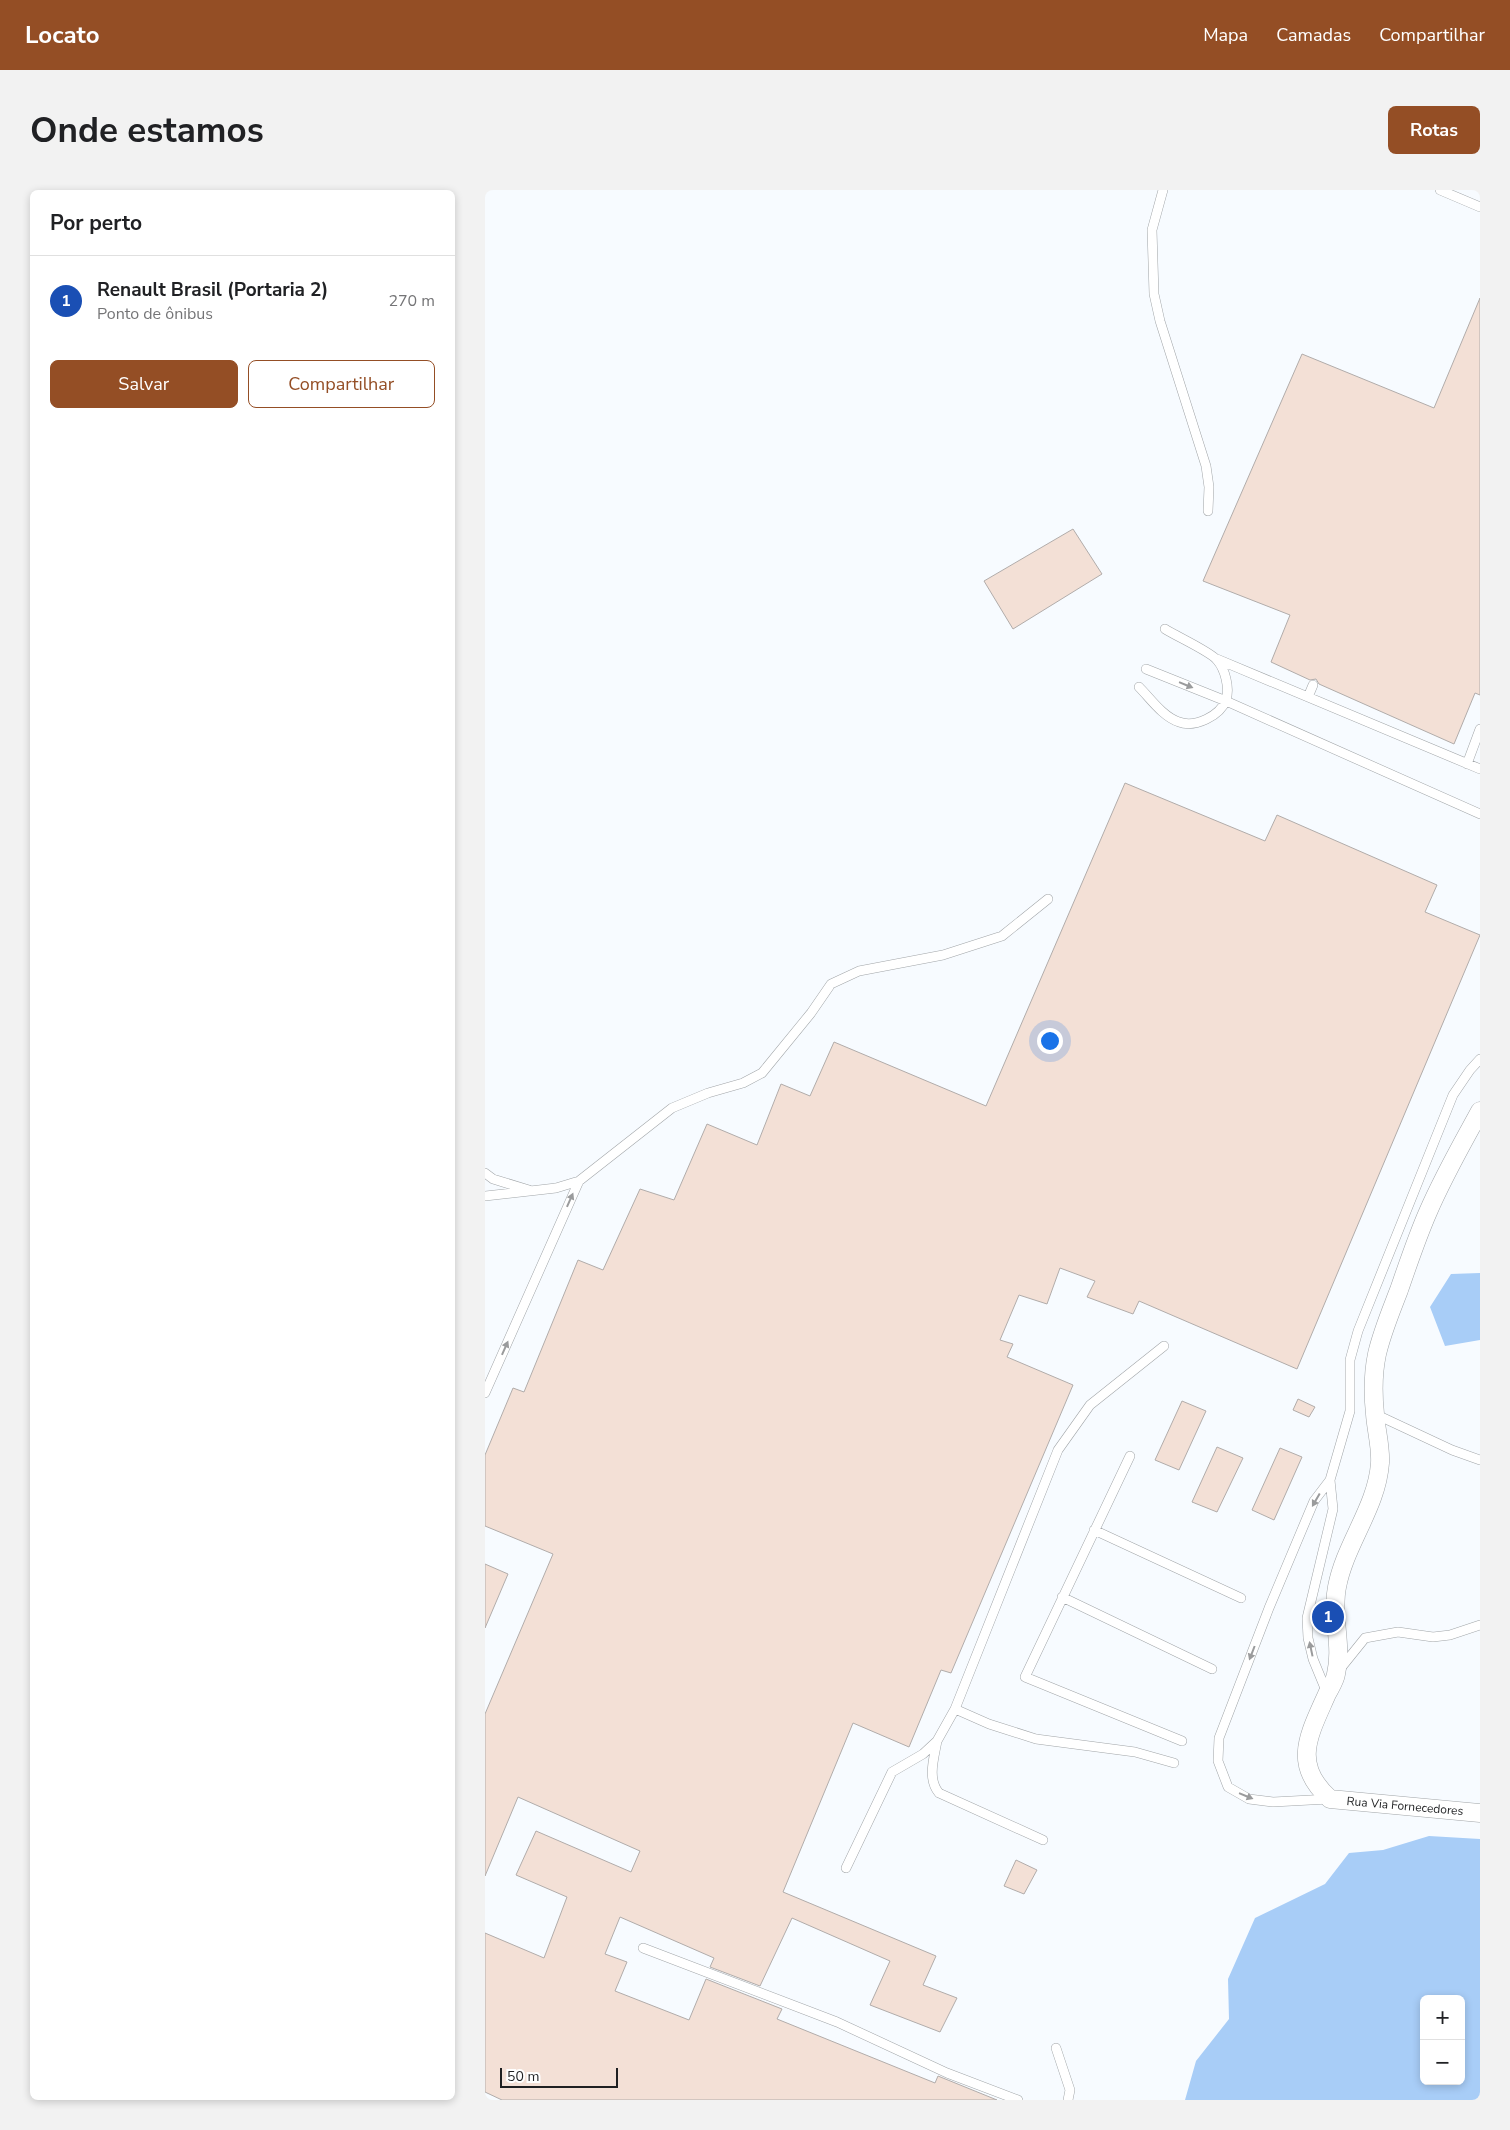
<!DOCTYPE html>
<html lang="pt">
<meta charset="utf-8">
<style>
:root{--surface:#fff;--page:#f2f2f2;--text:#202124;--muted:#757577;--line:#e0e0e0;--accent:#944e25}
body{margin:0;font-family:"Nunito Sans",sans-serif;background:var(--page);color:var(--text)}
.controls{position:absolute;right:15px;bottom:15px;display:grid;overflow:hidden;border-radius:8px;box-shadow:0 2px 8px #0003}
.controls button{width:45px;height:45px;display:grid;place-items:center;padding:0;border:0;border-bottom:1px solid var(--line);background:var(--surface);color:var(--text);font:25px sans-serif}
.scale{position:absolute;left:15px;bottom:12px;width:118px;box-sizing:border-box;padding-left:5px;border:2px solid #1f2022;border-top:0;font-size:14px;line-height:18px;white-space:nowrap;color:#1f2022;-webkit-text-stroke:4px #fff;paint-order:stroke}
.you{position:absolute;left:564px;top:850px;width:18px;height:18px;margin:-12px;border:4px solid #fff;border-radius:50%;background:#1a73e8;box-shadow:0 0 0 8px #1a73e833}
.badge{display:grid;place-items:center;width:32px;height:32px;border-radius:50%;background:var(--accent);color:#fff;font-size:16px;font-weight:700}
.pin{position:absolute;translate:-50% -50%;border:2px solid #fff;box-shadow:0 1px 5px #0006}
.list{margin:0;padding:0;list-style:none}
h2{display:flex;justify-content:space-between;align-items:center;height:65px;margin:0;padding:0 20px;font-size:21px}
h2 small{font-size:16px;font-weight:400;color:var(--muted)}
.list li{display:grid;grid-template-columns:32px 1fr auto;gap:15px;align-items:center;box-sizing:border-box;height:90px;padding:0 20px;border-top:1px solid var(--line)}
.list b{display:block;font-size:19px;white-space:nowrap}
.list p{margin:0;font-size:16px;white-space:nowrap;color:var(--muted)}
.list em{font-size:16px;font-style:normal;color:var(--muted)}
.actions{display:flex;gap:10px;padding:15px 20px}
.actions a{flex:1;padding:11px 0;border:1px solid var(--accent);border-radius:8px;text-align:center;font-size:18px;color:var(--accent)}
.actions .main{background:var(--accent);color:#fff}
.map{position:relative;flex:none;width:995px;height:1910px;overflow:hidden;border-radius:8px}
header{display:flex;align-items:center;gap:30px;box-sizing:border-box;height:70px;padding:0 25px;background:var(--accent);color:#fff}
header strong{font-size:24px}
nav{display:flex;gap:28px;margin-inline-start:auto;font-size:18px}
.intro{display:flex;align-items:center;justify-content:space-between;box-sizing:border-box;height:120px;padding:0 30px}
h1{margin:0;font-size:35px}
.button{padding:12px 22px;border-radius:8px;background:var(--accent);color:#fff;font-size:18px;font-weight:700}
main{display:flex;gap:30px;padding:0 30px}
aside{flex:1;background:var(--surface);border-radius:8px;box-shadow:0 2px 8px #0003}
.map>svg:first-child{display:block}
.green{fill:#a8cdf7;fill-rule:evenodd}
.building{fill:#f3e0d6;stroke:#b1acaa}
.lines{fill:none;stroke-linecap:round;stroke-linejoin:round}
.service-casing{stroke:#a1a5a8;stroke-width:10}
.minor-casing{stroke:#a1a5a8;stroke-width:19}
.service{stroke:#fff;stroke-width:9}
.minor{stroke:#fff;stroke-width:18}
.oneway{fill:#9a9b9c}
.labels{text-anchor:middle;stroke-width:5;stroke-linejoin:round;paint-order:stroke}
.street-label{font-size:12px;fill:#1f2022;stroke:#fff}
</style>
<header>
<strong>Locato</strong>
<nav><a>Mapa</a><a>Camadas</a><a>Compartilhar</a></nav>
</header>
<div class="intro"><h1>Onde estamos</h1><a class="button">Rotas</a></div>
<main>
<aside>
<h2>Por perto<small></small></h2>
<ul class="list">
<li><span class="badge" style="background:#1a4fb4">1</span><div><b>Renault Brasil (Portaria 2)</b><p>Ponto de ônibus</p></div><em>270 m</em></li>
</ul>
<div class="actions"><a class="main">Salvar</a><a>Compartilhar</a></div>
</aside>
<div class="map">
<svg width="995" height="1910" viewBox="0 0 995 1910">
<rect width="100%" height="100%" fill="#f7fbff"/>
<path class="green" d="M995 1083V1150L960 1156 945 1117 966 1084Z
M944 1646 995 1649V1910H700L711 1871 744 1829 743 1789 770 1728 840 1694 864 1663 898 1660ZM939 1809H976V1891H939Z"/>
<path class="building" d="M995 108V505L990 503 969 554 834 494 831 489 825 490 786 472 805 425 718 391 817 164 949 218Z
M588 339 617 384 528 439 499 391Z
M640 593 780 651 792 625 952 695 940 722 995 745 812 1179 654 1111 648 1124 602 1107 610 1091 575 1078 562 1114 534 1105 515 1150 528 1154 522 1167 588 1195 466 1483 456 1480 424 1557 368 1533 298 1702 451 1766 438 1795 472 1808 455 1842 385 1815 405 1771 307 1728 275 1796 225 1777 229 1768 135 1727 120 1764 142 1772 130 1801 204 1830 221 1789 297 1819 292 1829 450 1893 453 1886 512 1910H17L0 1902V1743L59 1768 82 1707 31 1685 51 1641 146 1682 155 1661 33 1607 0 1686V1524L68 1364 0 1336V1265L28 1198 39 1202 93 1070 118 1080 155 999 189 1010 222 934 272 955 296 894 325 906 349 852 501 916Z
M813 1209 830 1217 824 1227 808 1220Z
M697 1211 721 1221 694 1280 670 1270Z
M732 1257 758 1268 732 1322 707 1312Z
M795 1258 817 1267 789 1330 767 1320Z
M0 1374 23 1384 0 1438Z
M531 1670 552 1680 539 1704 519 1696Z"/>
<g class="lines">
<defs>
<path id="service" d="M678 0 667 40 669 104 675 131 721 276 724 297 723 321
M955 0 995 17
M732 469 995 579
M661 479 741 511 995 624
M654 497C665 508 678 527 694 532 710 538 735 526 741 510 745 498 740 479 732 470 726 462 691 446 680 439
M823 507 828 495
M982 574 995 539
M0 983 8 989 44 1000
M0 1006 71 998 94 991 187 918 223 903 258 893 277 883 326 823 346 794 374 781 458 765 517 746 563 709
M0 1203 94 991
M890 1224 967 1260 995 1270
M645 1266 540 1487 697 1551
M845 1290 865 1221V1170L873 1141 968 905 985 880 995 869
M609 1340 756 1408
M577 1407 727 1479
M855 1479 880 1448 913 1442 948 1447 965 1445 995 1435
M842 1503 828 1469 823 1448 822 1428 848 1319 845 1290 829 1311 784 1418 734 1548 733 1571 743 1597 764 1609 788 1612 844 1609
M470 1519 573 1260 605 1215 679 1156
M452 1551C449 1568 442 1589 454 1603L558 1650
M361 1678 407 1582 438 1564 452 1551 470 1519 504 1534 551 1549 650 1562 689 1573
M158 1758 352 1832 462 1883 533 1910
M571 1858 585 1900 583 1910"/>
<path id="minor" d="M995 921C977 954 958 987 943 1022 932 1047 923 1074 914 1100 906 1121 897 1142 892 1164 888 1183 888 1205 890 1224 891 1240 896 1256 895 1273 892 1317 860 1354 852 1397 846 1426 858 1455 851 1484 850 1491 845 1498 842 1504 824 1545 806 1574 845 1609L995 1623"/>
</defs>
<use href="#service" class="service-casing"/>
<use href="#minor" class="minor-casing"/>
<use href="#service" class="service"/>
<use href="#minor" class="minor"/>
</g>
<defs><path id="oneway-solid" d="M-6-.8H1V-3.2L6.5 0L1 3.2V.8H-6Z" transform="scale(1.25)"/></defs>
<g class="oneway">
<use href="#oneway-solid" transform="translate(701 495) rotate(22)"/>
<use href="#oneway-solid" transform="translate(85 1010) rotate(-66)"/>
<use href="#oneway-solid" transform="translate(20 1158) rotate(-66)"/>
<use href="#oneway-solid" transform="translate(831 1310) rotate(120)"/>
<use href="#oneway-solid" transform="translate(826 1459) rotate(-102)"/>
<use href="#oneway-solid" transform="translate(767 1463) rotate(111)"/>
<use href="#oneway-solid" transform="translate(761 1606) rotate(22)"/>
</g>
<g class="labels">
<g class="street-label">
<text transform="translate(920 1616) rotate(5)" y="4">Rua Via Fornecedores</text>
</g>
</g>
</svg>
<div class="controls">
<button>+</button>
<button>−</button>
</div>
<div class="scale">50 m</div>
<div class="you"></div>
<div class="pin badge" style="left:843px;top:1427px;background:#1a4fb4">1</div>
</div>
</main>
